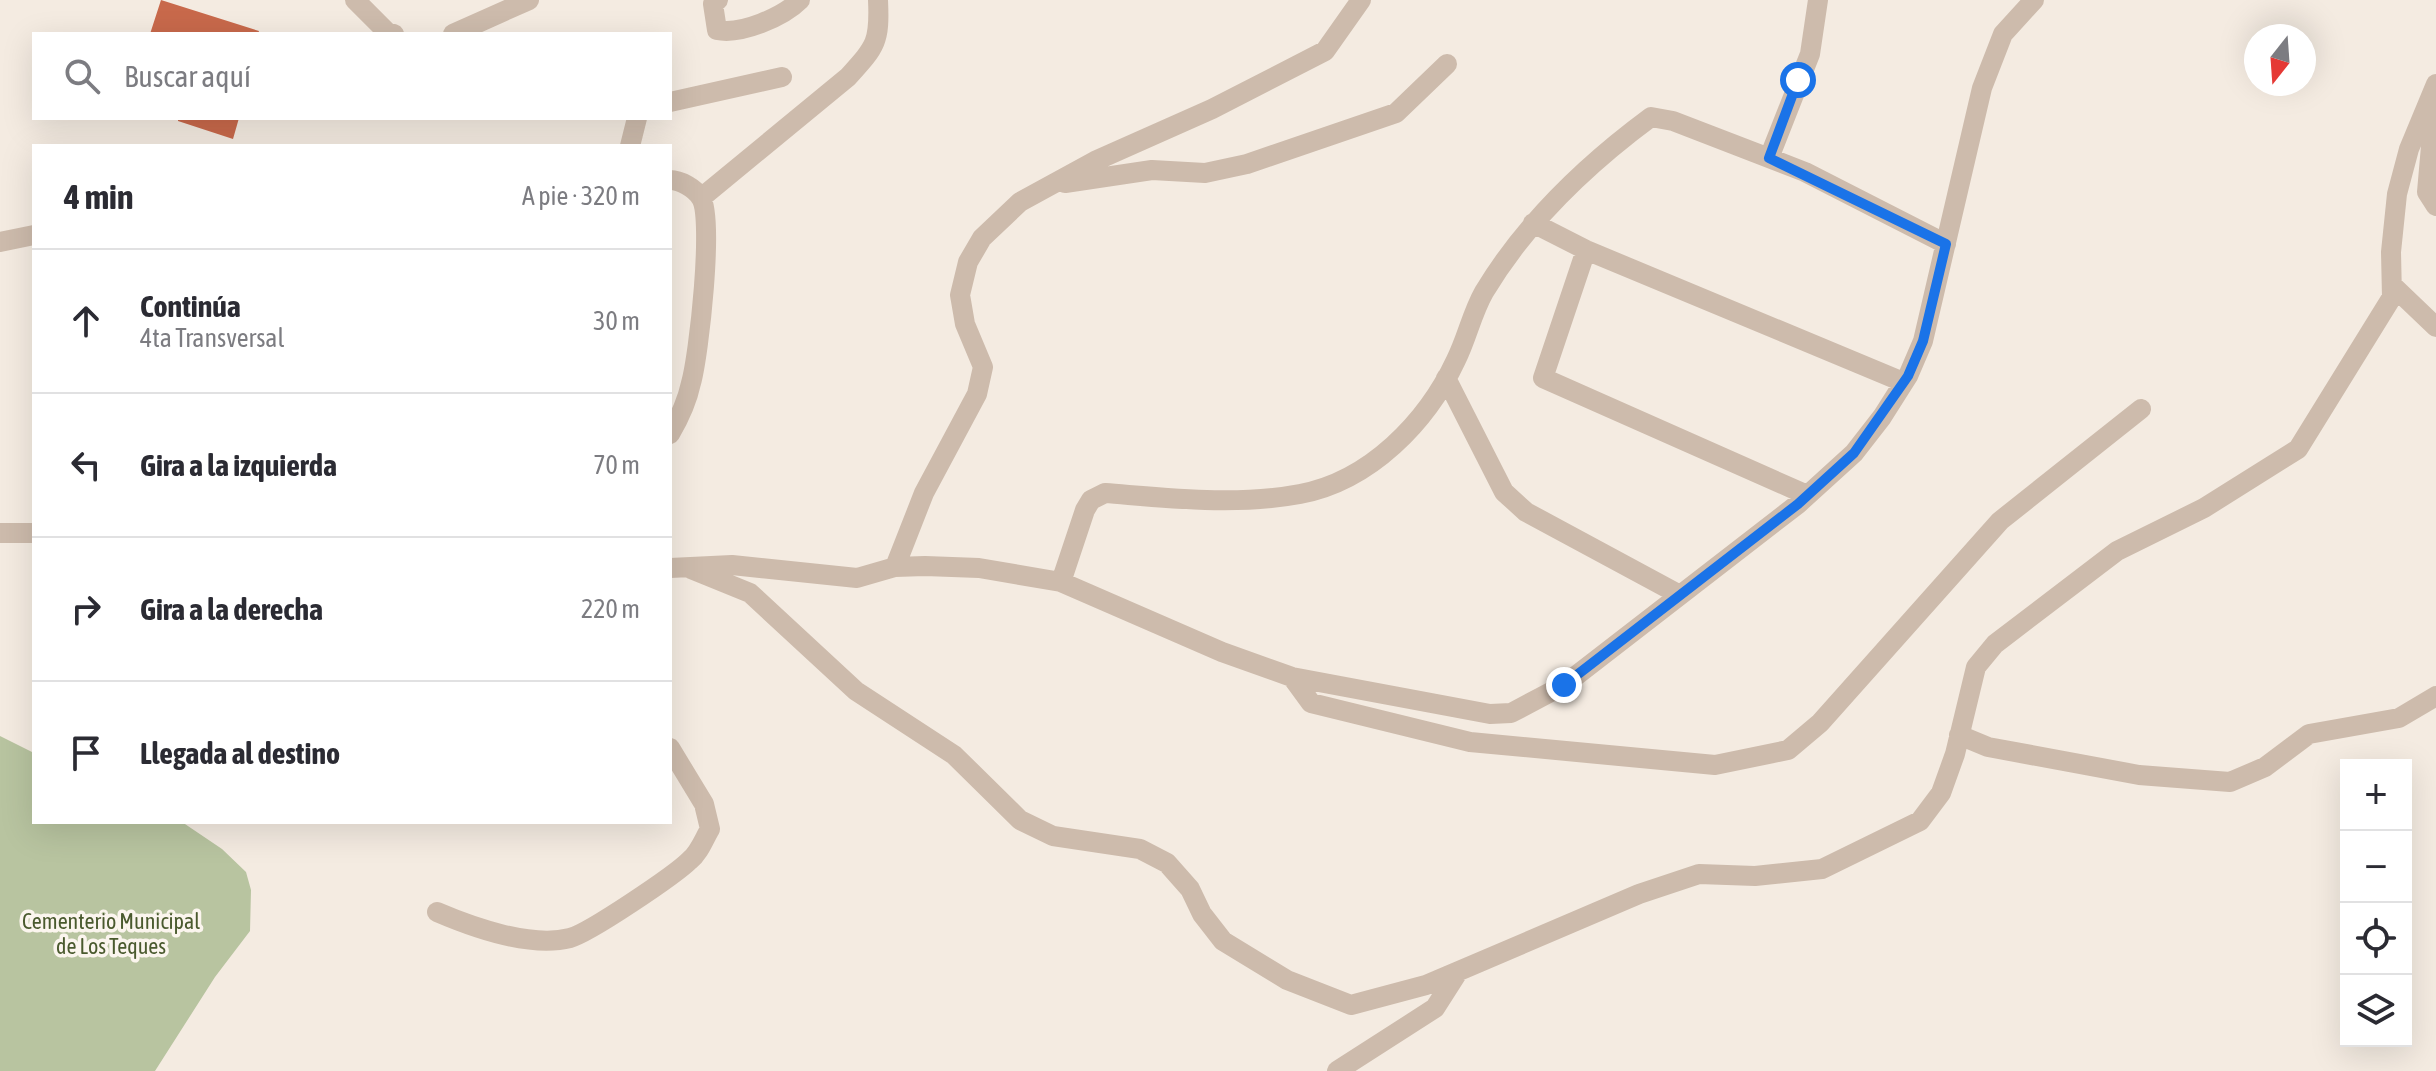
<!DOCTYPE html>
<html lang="es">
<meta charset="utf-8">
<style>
:root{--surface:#fff;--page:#f7f7f7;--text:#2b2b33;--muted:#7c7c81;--line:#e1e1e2}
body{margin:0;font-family:"Asap Condensed",sans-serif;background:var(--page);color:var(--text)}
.controls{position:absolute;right:24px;bottom:24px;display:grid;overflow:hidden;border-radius:0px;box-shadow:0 8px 32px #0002}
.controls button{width:72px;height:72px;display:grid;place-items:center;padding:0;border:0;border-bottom:2px solid var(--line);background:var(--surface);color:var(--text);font:40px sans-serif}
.compass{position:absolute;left:2244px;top:24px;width:72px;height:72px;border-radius:50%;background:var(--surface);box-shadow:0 8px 32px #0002;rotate:197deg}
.stop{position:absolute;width:24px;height:24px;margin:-18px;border:6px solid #1a73e8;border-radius:50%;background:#fff}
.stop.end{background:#1a73e8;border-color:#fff;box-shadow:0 2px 8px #0008}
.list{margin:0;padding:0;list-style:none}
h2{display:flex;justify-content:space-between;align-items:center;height:104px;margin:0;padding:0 32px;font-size:34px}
h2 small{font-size:26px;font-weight:400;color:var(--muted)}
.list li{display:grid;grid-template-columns:52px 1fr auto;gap:24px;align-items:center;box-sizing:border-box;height:144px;padding:0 32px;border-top:2px solid var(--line)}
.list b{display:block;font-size:30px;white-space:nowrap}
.list p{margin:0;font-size:26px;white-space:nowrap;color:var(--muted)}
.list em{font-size:26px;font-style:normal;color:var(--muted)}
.icon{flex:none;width:44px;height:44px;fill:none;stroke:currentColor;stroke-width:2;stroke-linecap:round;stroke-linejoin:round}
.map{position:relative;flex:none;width:2436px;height:1071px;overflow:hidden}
.search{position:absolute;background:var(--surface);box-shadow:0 8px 32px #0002;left:32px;top:32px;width:640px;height:88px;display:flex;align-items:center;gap:20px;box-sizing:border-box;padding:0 28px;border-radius:0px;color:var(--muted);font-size:30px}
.panel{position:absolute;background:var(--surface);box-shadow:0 8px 32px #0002;left:32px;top:144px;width:640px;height:680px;border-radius:0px}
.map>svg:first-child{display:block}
.green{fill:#b8c4a0}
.building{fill:#c8694b}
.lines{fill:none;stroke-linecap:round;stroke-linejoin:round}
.minor{stroke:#cdbbac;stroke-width:20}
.route{stroke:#1a73e8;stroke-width:10}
.labels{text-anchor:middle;stroke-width:7;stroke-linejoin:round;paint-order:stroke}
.park-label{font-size:22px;fill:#4a5a2e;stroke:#fbf5ee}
</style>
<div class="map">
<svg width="2436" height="1071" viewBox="0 0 2436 1071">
<rect width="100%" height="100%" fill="#f4ebe1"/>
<path class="green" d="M0 736 34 753V822H182L222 849 246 872 251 890 250 931 215 977 155 1071H0Z"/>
<path class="building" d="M161 0 259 31 258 34H150Z
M178 118H239L233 139 178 121Z"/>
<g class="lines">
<path class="minor" d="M355 0 387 32 394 34
M718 0 713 4 717 30C741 35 783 17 800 0
M453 34 529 0
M2435 100 2427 192 2436 206
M670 102 782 77
M630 146 637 118
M1769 158 1810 54 1818 0
M670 180C680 180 695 188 701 198 714 218 699 355 691 383 687 402 680 417 670 434
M1065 183 1152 170 1205 173 1247 164 1396 113 1447 64
M701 198 848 77C876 46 880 42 878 0
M1533 223 1586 250 1903 382
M0 242 34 235
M1586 250 1543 378 1807 495
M2392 285 2436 327
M1446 378 1504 492 1526 512 1680 595
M0 533H34
M895 567 924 493 977 394 983 367 965 324 960 295 968 262 982 238 1020 202 1095 161 1212 109 1325 51 1361 0
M670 568 732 565 857 578 895 567 925 566 979 568 1061 582 1222 652 1292 677 1490 714 1511 713 1564 685 1798 504 1854 453 1882 417 1908 376 1923 341 1982 88 2003 34 2034 0
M691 569 750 593 856 691 954 755 1020 820 1053 836 1140 849 1167 863 1190 889 1202 914 1223 941 1287 980 1351 1005 1426 985 1639 894 1699 874 1755 876 1822 869 1920 821 1941 793 1955 754 1976 667 1995 644 2117 551 2204 508 2298 449 2392 297 2391 252 2397 194 2409 149 2436 84
M1061 582 1085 510 1091 500 1105 493C1169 498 1236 506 1300 494 1370 481 1427 422 1456 360 1467 338 1472 313 1484 292 1526 222 1586 165 1651 117L1673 121 1805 172 1946 244
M1292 677 1311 703 1470 742 1715 765 1788 750 1820 723 2000 521 2141 409
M1959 735 1988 747 2139 775 2230 782 2265 767 2309 734 2399 718 2436 696
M437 912C472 927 531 948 570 938 589 933 675 875 690 860 699 853 704 839 710 829L704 804 670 748
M1337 1071 1435 1008 1458 972"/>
</g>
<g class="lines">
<path class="route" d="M1564 685 1798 504 1854 453 1908 376 1923 341 1946 244 1769 158 1798 80"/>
</g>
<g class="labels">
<g class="park-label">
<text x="111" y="929">Cementerio Municipal<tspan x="111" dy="25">de Los Teques</tspan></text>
</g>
</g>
</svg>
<div class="controls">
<button>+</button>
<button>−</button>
<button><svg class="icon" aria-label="locate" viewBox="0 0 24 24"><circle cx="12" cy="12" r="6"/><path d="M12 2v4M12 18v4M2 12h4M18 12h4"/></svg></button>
<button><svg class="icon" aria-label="layers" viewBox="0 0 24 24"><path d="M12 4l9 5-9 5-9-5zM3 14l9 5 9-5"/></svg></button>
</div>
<svg class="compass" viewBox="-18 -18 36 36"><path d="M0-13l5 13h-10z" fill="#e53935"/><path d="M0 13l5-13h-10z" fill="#7c7c81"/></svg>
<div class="stop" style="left:1798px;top:80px"></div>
<div class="stop end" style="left:1564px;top:685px"></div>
<div class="search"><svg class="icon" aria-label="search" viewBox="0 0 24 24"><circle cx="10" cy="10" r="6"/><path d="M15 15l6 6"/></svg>Buscar aquí</div>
<section class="panel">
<h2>4 min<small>A pie · 320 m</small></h2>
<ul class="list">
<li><svg class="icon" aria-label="ahead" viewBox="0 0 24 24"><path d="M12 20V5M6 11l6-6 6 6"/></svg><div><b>Continúa</b><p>4ta Transversal</p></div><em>30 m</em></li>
<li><svg class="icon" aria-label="left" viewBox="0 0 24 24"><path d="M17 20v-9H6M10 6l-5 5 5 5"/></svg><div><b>Gira a la izquierda</b></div><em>70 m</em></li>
<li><svg class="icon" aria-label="right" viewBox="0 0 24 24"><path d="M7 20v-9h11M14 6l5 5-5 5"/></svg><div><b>Gira a la derecha</b></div><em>220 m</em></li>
<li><svg class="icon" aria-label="arrive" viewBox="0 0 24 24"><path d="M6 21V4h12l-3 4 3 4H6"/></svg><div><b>Llegada al destino</b></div></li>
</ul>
</section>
</div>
